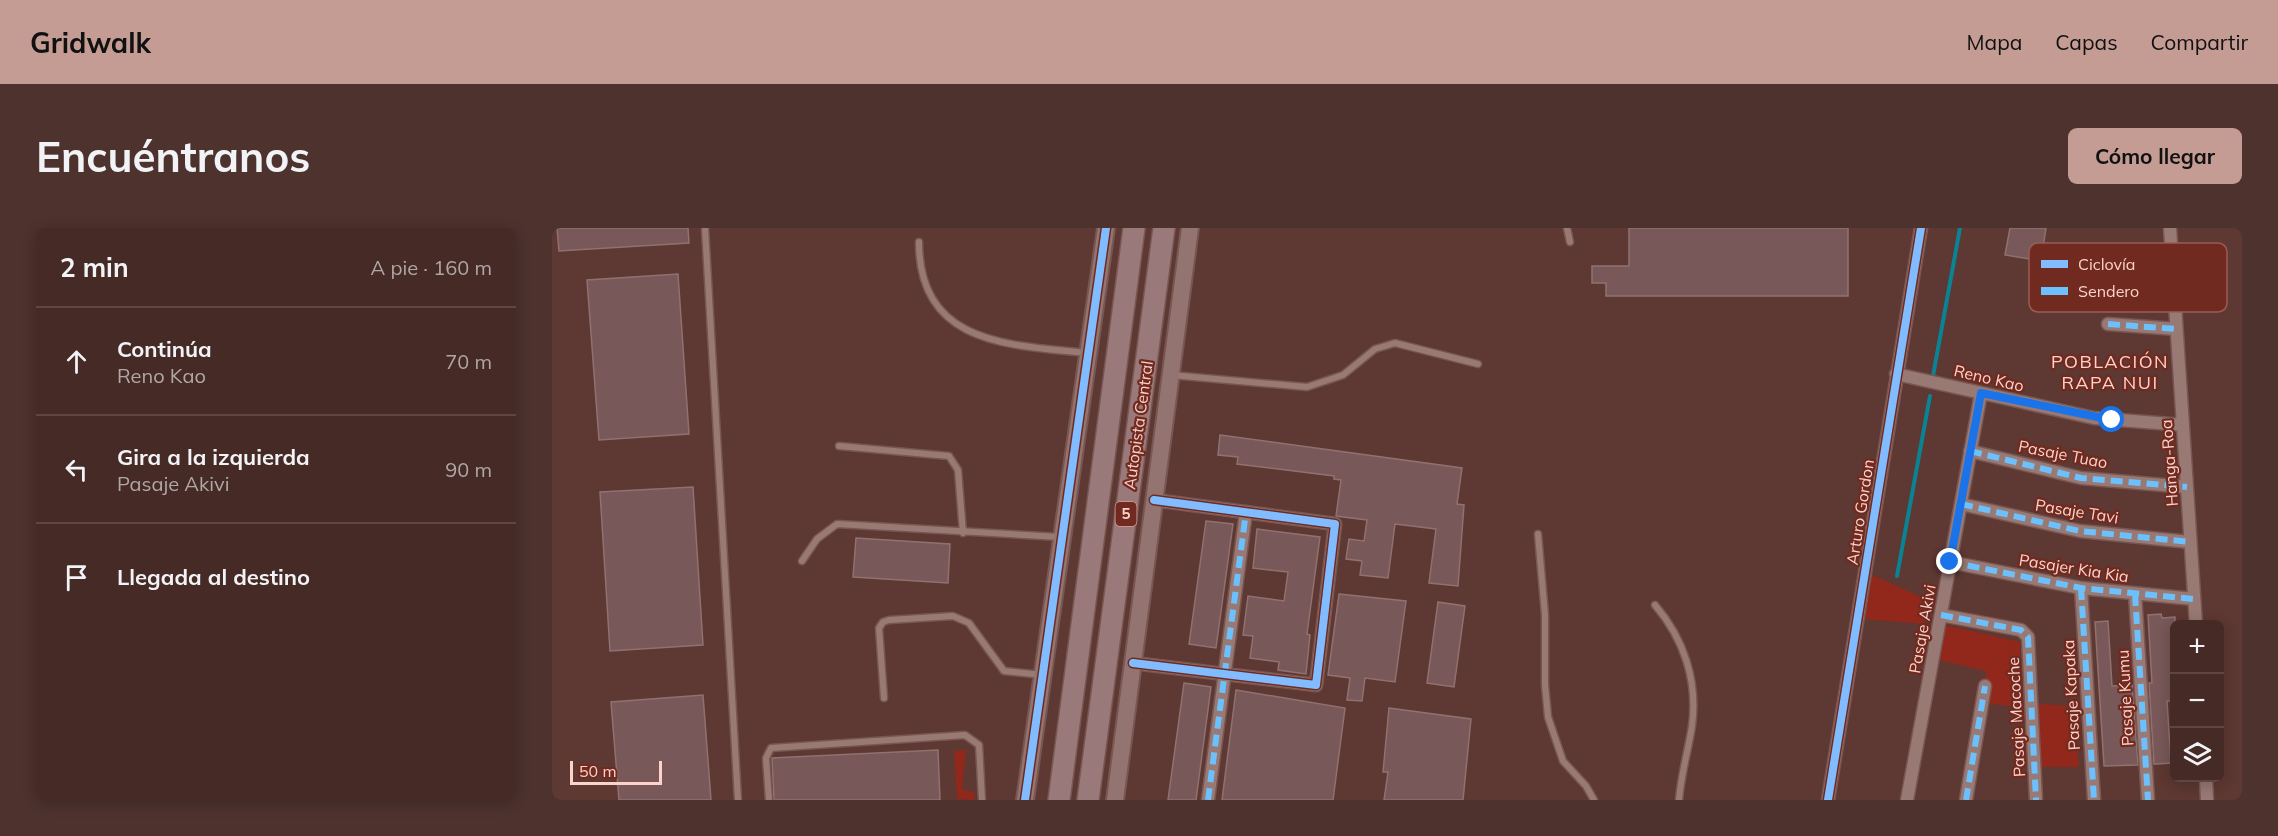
<!DOCTYPE html>
<html lang="es">
<meta charset="utf-8">
<style>
:root{--surface:#462a26;--page:#4d322e;--text:#f1f3f6;--muted:#b0a7a7;--line:#5e4643;--accent:#c59c94}
body{margin:0;font-family:Mulish,sans-serif;background:var(--page);color:var(--text)}
.controls{position:absolute;right:18px;bottom:18px;display:grid;overflow:hidden;border-radius:9px;box-shadow:0 3px 15px #0003}
.controls button{width:54px;height:54px;display:grid;place-items:center;padding:0;border:0;border-bottom:2px solid var(--line);background:var(--surface);color:var(--text);font:30px sans-serif}
.scale{position:absolute;left:18px;bottom:15px;width:92px;box-sizing:border-box;padding-left:6px;border:3px solid #fdd2c9;border-top:0;font-size:16px;line-height:21px;white-space:nowrap;color:#fdd2c9;-webkit-text-stroke:4px #702a20;paint-order:stroke}
.stop{position:absolute;width:18px;height:18px;margin:-14px;border:4px solid #1a73e8;border-radius:50%;background:#fff}
.stop.end{background:#1a73e8;border-color:#fff;box-shadow:0 2px 6px #0008}
.list{margin:0;padding:0;list-style:none}
h2{display:flex;justify-content:space-between;align-items:center;height:78px;margin:0;padding:0 24px;font-size:26px}
h2 small{font-size:20px;font-weight:400;color:var(--muted)}
.list li{display:grid;grid-template-columns:39px 1fr auto;gap:18px;align-items:center;box-sizing:border-box;height:108px;padding:0 24px;border-top:2px solid var(--line)}
.list b{display:block;font-size:22px;white-space:nowrap}
.list p{margin:0;font-size:20px;white-space:nowrap;color:var(--muted)}
.list em{font-size:20px;font-style:normal;color:var(--muted)}
.icon{flex:none;width:33px;height:33px;fill:none;stroke:currentColor;stroke-width:2;stroke-linecap:round;stroke-linejoin:round}
.map{position:relative;flex:none;width:1690px;height:572px;overflow:hidden;border-radius:9px}
header{display:flex;align-items:center;gap:36px;box-sizing:border-box;height:84px;padding:0 30px;background:var(--accent);color:#111}
header strong{font-size:28px}
nav{display:flex;gap:33px;margin-inline-start:auto;font-size:21px}
.intro{display:flex;align-items:center;justify-content:space-between;box-sizing:border-box;height:144px;padding:0 36px}
h1{margin:0;font-size:42px}
.button{padding:15px 27px;border-radius:9px;background:var(--accent);color:#111;font-size:21px;font-weight:700}
main{display:flex;gap:36px;padding:0 36px}
aside{flex:1;background:var(--surface);border-radius:9px;box-shadow:0 3px 15px #0003}
.map>svg:first-child{display:block}
.green{fill:#92281b}
.lines{fill:none;stroke-linecap:round;stroke-linejoin:round}
.stream{stroke:#0a8494;stroke-width:4}
.building{fill:#785858;stroke:#917170;stroke-width:1.5}
.lane-casing{stroke:#785651;stroke-width:9}
.street-casing{stroke:#785651;stroke-width:15}
.secondary-casing{stroke:#785651;stroke-width:20}
.highway-casing{stroke:#785651;stroke-width:24}
.lane{stroke:#997974;stroke-width:6}
.street{stroke:#997974;stroke-width:12}
.secondary{stroke:#947471;stroke-width:16}
.highway{stroke:#99797a;stroke-width:21}
.quiet{stroke:#6cc0fc;stroke-width:6;stroke-dasharray:12 6;stroke-linecap:butt}
.cycleway-casing{stroke:#702a20;stroke-width:11}
.cycleway{stroke:#80bcff;stroke-width:8}
.route{stroke:#1a73e8;stroke-width:8}
.labels{text-anchor:middle;stroke-width:4.5;stroke-linejoin:round;paint-order:stroke}
.shield{fill:#702a20;stroke:#d3a096;stroke-width:1.5}
.shield-label{font-size:15px;font-weight:bold;fill:#fdd2c9}
.street-label{font-size:16px;fill:#fdd2c9;stroke:#702a20}
.neighbourhood-label{font-size:18px;letter-spacing:1.5px;fill:#fdd2c9;stroke:#702a20}
.key{fill:#702a20;stroke:#9a5c53;stroke-width:1.5}
.key-label{font-size:16px;fill:#fdd2c9}
</style>
<header>
<strong>Gridwalk</strong>
<nav><a>Mapa</a><a>Capas</a><a>Compartir</a></nav>
</header>
<div class="intro"><h1>Encuéntranos</h1><a class="button">Cómo llegar</a></div>
<main>
<aside>
<h2>2 min<small>A pie · 160 m</small></h2>
<ul class="list">
<li><svg class="icon" aria-label="ahead" viewBox="0 0 24 24"><path d="M12 20V5M6 11l6-6 6 6"/></svg><div><b>Continúa</b><p>Reno Kao</p></div><em>70 m</em></li>
<li><svg class="icon" aria-label="left" viewBox="0 0 24 24"><path d="M17 20v-9H6M10 6l-5 5 5 5"/></svg><div><b>Gira a la izquierda</b><p>Pasaje Akivi</p></div><em>90 m</em></li>
<li><svg class="icon" aria-label="arrive" viewBox="0 0 24 24"><path d="M6 21V4h12l-3 4 3 4H6"/></svg><div><b>Llegada al destino</b></div></li>
</ul>
</aside>
<div class="map">
<svg width="1690" height="572" viewBox="0 0 1690 572">
<rect width="100%" height="100%" fill="#5e3832"/>
<path class="green" d="M1320 347 1376 372 1372 396 1311 391Z
M1389 396 1468 414 1470 475 1521 478 1527 539H1486L1481 481 1432 475 1434 443 1386 432Z
M414 522 410 561 423 565 422 572 405 571 402 523Z"/>
<g class="lines">
<path class="stream" d="M1381 148 1408 0
M1345 348 1378 168"/>
</g>
<path class="building" d="M5 0H136L137 15 7 23Z
M1077 0H1296V68H1054V55H1040V38H1077Z
M1458 0H1494L1489 33 1453 27Z
M126 46 137 206 47 212 35 52Z
M668 207 910 240 905 276 912 277 906 358 877 355 884 301 843 296 836 350 808 347 810 333 794 331 797 311 812 313 815 292 784 288 789 252 782 251V248L685 236 686 229 666 227Z
M141 259 151 417 58 423 48 264Z
M654 293 681 296 664 420 637 416Z
M705 301 768 309 755 406 758 407 754 446 726 442 727 434 698 430 701 408 691 407 696 368 732 373 736 344 701 340Z
M304 310 398 316 396 355 301 349Z
M787 366 854 373 843 454 813 450 810 473 795 472 798 450 776 447Z
M886 374 913 378 902 459 875 455Z
M1609 386 1610 390 1623 389V473H1615L1619 535 1605 536H1602L1597 455H1600L1596 387Z
M1556 393 1560 458 1580 457 1586 537 1552 538 1543 394Z
M632 455 659 459 644 572H616Z
M684 462 793 480 781 572H670Z
M151 467 159 572H67L59 474Z
M837 480 919 491 911 572H832L836 544H831Z
M386 522 388 572H222L220 530Z"/>
<g class="lines">
<defs>
<path id="lane" d="M153 0 186 572
M1015 0 1018 14
M367 14C367 117 457 117 535 125
M619 147 755 159 791 147 823 121 843 115 926 136
M287 218 397 228 406 242 411 305
M986 306 993 387V457L996 489 1011 533 1034 558 1042 572
M250 333 265 311 285 296 508 309
M1103 377C1132 411 1146 453 1140 498 1136 523 1129 547 1127 572
M332 470 327 400 331 394 337 392 401 388 417 395 452 443 491 447
M217 572 214 530 219 520 413 507 427 517 430 572"/>
<path id="street" d="M1618 0 1644 397
M1561 32 1620 36
M1556 96 1624 101
M1344 146 1542 190 1631 197
M1418 223 1529 250 1635 259
M1409 276 1528 303 1638 314
M1398 334 1529 360 1642 371
M1529 360 1542 572
M1583 366 1596 572
M1389 387 1469 402 1476 409 1484 572
M581 435 764 457 783 296 602 272
M1654 550 1655 572
M656 572 694 284
M1276 572 1369 0
M1355 572 1429 165
M1414 572 1433 458"/>
<path id="secondary" d="M473 572 554 0
M563 572 638 0"/>
<path id="highway" d="M507 572 582 0
M536 572 612 0"/>
</defs>
<use href="#lane" class="lane-casing"/>
<use href="#street" class="street-casing"/>
<use href="#secondary" class="secondary-casing"/>
<use href="#highway" class="highway-casing"/>
<use href="#lane" class="lane"/>
<use href="#street" class="street"/>
<use href="#secondary" class="secondary"/>
<use href="#highway" class="highway"/>
<path class="quiet" d="M1561 32 1620 36
M1556 96 1624 101
M1418 223 1529 250 1635 259
M1409 276 1528 303 1638 314
M1398 334 1529 360 1642 371
M1529 360 1542 572
M1583 366 1596 572
M1389 387 1469 402 1476 409 1484 572
M656 572 694 284
M1414 572 1433 458"/>
<defs>
<path id="cycleway" d="M581 435 764 457 783 296 602 272
M473 572 554 0
M1276 572 1369 0"/>
</defs>
<use href="#cycleway" class="cycleway-casing"/>
<use href="#cycleway" class="cycleway"/>
</g>
<g class="lines">
<path class="route" d="M1398 334 1429 165 1560 192"/>
</g>
<g class="labels">
<rect class="shield" x="563.5" y="274" width="21" height="24" rx="4.5"/>
<g class="shield-label">
<text x="574" y="291">5</text>
</g>
<g class="street-label">
<text transform="translate(1437 150) rotate(13)" y="6">Reno Kao</text>
<text transform="translate(586 197) rotate(-82)" y="6">Autopista Central</text>
<text transform="translate(1511 226) rotate(11)" y="6">Pasaje Tuao</text>
<text transform="translate(1617 235) rotate(-94)" y="6">Hanga-Roa</text>
<text transform="translate(1525 283) rotate(9)" y="6">Pasaje Tavi</text>
<text transform="translate(1308 284) rotate(-81)" y="6">Arturo Gordon</text>
<text transform="translate(1522 340) rotate(9)" y="6">Pasajer Kia Kia</text>
<text transform="translate(1370 401) rotate(-80)" y="6">Pasaje Akivi</text>
<text transform="translate(1519 467) rotate(-93)" y="6">Pasaje Kapaka</text>
<text transform="translate(1573 470) rotate(-93)" y="6">Pasaje Kumu</text>
<text transform="translate(1464 489) rotate(-93)" y="6">Pasaje Macoche</text>
</g>
<g class="neighbourhood-label">
<text x="1558" y="140">POBLACIÓN<tspan x="1558" dy="21">RAPA NUI</tspan></text>
</g>
</g>
<rect x="1477" y="15" width="198" height="69" rx="9" class="key"/>
<rect x="1489" y="32" width="27" height="8" fill="#80bcff"/>
<rect x="1489" y="59" width="27" height="8" fill="#6cc0fc"/>
<g class="key-label">
<text x="1526" y="42">Ciclovía</text>
<text x="1526" y="69">Sendero</text>
</g>
</svg>
<div class="controls">
<button>+</button>
<button>−</button>
<button><svg class="icon" aria-label="layers" viewBox="0 0 24 24"><path d="M12 4l9 5-9 5-9-5zM3 14l9 5 9-5"/></svg></button>
</div>
<div class="scale">50 m</div>
<div class="stop" style="left:1560px;top:192px"></div>
<div class="stop end" style="left:1398px;top:334px"></div>
</div>
</main>
